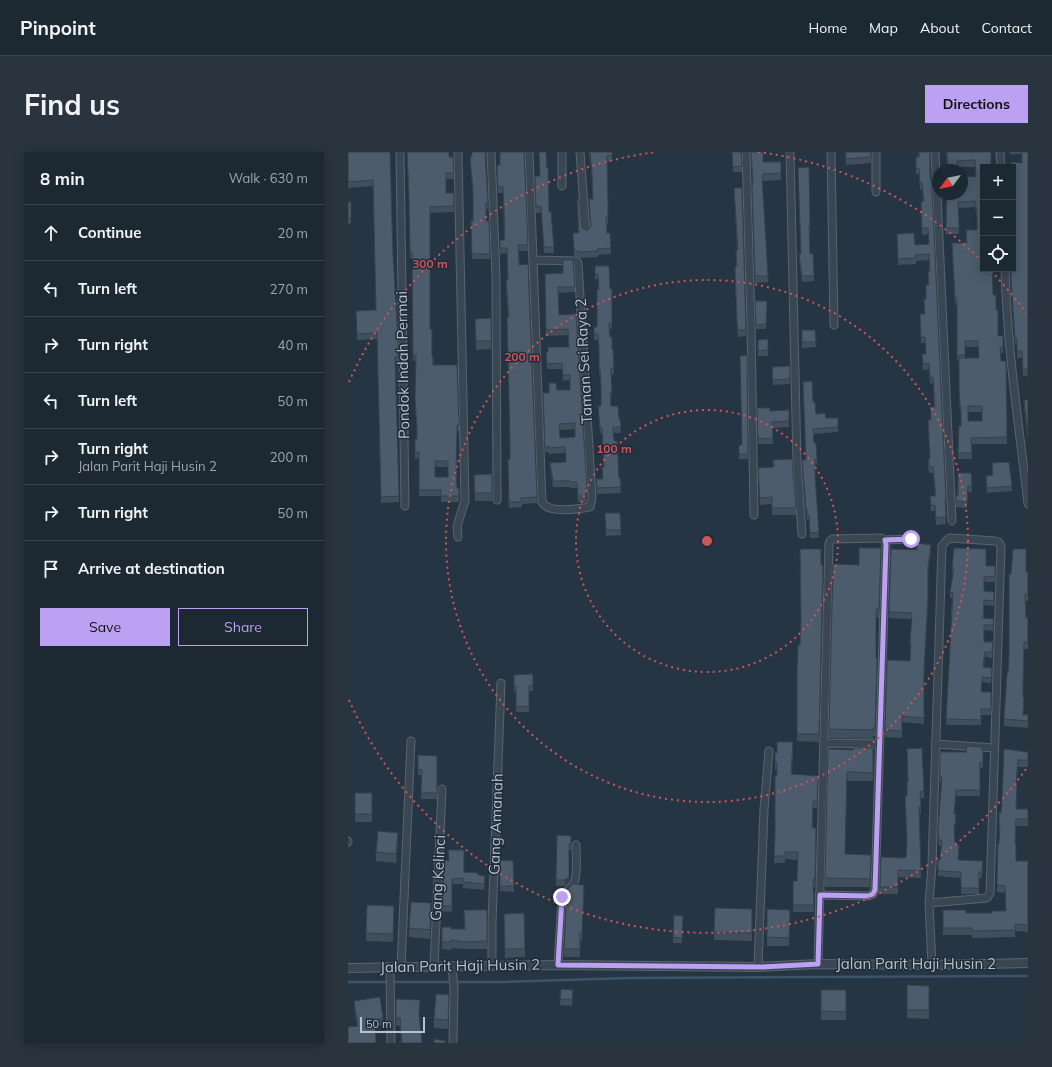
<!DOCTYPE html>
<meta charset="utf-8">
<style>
:root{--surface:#1c2832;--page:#29343e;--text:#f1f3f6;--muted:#a0a6ac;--line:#3a444d;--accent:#bca0f2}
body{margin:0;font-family:Mulish,sans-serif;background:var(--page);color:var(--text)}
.controls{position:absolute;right:12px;top:12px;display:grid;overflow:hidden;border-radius:0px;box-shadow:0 2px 10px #0003}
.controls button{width:36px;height:36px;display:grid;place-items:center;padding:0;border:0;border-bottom:1px solid var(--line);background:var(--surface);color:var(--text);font:20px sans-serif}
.compass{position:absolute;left:584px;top:12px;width:36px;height:36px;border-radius:50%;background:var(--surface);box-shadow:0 2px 10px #0003;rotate:238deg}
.scale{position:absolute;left:12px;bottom:10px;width:65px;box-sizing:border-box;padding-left:4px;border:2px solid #b8c1cc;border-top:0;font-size:11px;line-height:14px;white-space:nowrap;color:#b8c1cc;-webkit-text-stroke:3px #1f2b38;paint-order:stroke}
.stop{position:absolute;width:12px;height:12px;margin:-9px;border:3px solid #bca0f2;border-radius:50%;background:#fff}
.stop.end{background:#bca0f2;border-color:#fff;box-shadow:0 1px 4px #0008}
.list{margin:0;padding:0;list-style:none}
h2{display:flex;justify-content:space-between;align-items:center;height:52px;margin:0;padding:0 16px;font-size:17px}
h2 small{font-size:13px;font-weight:400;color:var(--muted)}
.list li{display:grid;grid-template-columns:26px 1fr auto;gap:12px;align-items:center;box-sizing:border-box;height:56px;padding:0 16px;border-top:1px solid var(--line)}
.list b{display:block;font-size:15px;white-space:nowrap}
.list p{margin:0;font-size:13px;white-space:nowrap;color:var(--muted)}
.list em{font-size:13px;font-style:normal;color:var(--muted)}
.actions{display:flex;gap:8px;padding:12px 16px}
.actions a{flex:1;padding:9px 0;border:1px solid var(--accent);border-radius:0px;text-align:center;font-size:14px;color:var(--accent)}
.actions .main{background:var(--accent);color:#111}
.icon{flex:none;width:22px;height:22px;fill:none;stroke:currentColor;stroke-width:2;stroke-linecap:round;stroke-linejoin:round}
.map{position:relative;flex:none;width:680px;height:891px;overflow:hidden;border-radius:0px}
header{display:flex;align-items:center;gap:24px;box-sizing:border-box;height:56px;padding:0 20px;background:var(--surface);border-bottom:1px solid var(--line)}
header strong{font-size:19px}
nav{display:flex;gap:22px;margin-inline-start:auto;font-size:14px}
.intro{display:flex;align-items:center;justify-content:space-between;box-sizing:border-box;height:96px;padding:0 24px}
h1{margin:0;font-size:28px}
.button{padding:10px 18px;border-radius:0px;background:var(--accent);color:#111;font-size:14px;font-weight:700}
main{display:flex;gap:24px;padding:0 24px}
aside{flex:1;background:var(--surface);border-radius:0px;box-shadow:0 2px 10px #0003}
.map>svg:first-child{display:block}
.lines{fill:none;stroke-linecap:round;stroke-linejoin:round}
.stream{stroke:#3c536c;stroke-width:2.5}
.minor-casing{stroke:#596470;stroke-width:9}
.tertiary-casing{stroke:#596470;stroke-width:10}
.minor{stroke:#3b4653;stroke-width:7}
.tertiary{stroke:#3b4653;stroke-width:8}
.wall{fill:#414f5d;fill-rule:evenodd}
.shaded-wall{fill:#35404c}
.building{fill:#4c5c6c;stroke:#35404c;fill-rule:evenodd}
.route{stroke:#bca0f2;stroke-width:5}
.ring{fill:none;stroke:#cd5659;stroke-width:2;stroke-dasharray:2 4}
.labels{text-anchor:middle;stroke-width:3;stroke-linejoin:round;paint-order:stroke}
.street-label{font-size:15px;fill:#b8c1cc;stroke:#1f2b38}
.centre{fill:#cd5659;stroke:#1f2b38;stroke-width:2}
.ring-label{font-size:12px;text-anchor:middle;font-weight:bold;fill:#cd5659;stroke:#1f2b38;stroke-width:3;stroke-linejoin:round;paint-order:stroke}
</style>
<header>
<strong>Pinpoint</strong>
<nav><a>Home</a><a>Map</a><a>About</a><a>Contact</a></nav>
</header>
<div class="intro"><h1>Find us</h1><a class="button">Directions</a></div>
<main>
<aside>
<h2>8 min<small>Walk · 630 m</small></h2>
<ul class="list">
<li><svg class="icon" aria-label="ahead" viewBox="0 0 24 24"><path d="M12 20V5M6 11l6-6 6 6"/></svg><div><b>Continue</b></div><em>20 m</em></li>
<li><svg class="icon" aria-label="left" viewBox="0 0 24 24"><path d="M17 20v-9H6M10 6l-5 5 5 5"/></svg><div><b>Turn left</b></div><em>270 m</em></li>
<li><svg class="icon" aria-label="right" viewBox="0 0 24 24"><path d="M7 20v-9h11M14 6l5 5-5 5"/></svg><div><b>Turn right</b></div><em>40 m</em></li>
<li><svg class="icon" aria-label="left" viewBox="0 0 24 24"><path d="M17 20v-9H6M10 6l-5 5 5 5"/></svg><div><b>Turn left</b></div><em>50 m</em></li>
<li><svg class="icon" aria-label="right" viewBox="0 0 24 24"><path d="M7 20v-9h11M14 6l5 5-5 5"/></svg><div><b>Turn right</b><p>Jalan Parit Haji Husin 2</p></div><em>200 m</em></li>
<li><svg class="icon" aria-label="right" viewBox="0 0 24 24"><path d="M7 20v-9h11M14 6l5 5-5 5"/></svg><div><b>Turn right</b></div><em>50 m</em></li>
<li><svg class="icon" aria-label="arrive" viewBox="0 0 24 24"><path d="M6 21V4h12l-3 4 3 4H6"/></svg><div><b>Arrive at destination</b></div></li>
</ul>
<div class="actions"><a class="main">Save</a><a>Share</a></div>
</aside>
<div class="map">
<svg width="680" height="891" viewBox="0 0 680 891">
<rect width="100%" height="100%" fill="#263543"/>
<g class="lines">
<path class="stream" d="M0 830H156L282 826 680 824"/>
<defs>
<path id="minor" d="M52 0 57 354
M143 0 148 125 149 348
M181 0 194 350C200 362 230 357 242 355L244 346 230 111 228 109 186 108
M214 0V34
M232 0 238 80
M398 0 403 172 406 363
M442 0 449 311 454 382
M483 0 486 173
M528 0V40
M587 0 604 369
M652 0 653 15
M657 117C659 196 671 274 680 352
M110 385 109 374 117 349 110 0
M537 388 563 387
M476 591 532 592
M587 592 647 596
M0 690V689
M581 751 639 746 642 741 653 395 651 390 647 389 602 386 598 389 594 394 584 714 581 751 584 813
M470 812C473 672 478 532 481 392L482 389 485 387 533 386 537 388 538 392 527 738 525 742 520 744 471 743
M144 813V771L153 531
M210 813 214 745C217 739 223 737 226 731 230 723 228 702 228 693
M86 814 94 637
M104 814 106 836 105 891
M53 815 63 589
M410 815 416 657 421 599
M42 816 43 891"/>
<path id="tertiary" d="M0 816 210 813 410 815 470 812 584 813 680 811"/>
</defs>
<use href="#minor" class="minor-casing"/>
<use href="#tertiary" class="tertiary-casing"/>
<use href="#minor" class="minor"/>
<use href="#tertiary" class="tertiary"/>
</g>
<path class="wall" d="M0 0H42L45 103 50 188V211H48L51 350 33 351 29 187 9 188 8 159 28 158 25 34 0 36Z
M138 0V6H137L140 57H138V69L142 102V107H124L123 69H125V44L122 5Z
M241 0H264V9L259 10 260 58V72H259V81H262L263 102 250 103V105L232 106 226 104 225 81H230L229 47 234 76 239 79 243 75 241 47H245L244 26Z
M384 0 394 14V20H385Z
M403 0H415V10L433 21V28L415 29 414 30 420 130 407 131 404 35 405 33Z
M497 0H524L523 11 498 13Z
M598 0H643L635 15 645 143 648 158 650 184H655V201H652L653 209H658L659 292H623L624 307H610L611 274H613V260H612L611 241V209H609V153H607L604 97 618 91V78H629V67L627 55 610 56 611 82H598V76L599 42 628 25 627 15H609V18H599ZM617 195H630L631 206H617ZM620 260H634V269H620Z
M662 0H680L679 224H675L674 206H669V193L667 192 663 134V117H665L674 11V2H662Z
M101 5H105L106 27H98V41H106V60L82 61V177L84 205 85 213H109L111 279H109V336H111V350H93V344H71V306L67 307V287H69V280L67 253 68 209H65L64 106H62L61 52ZM87 315H100V325H87Z
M568 5H571L582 21 598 348V354H597L598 372 588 373 587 359H583L582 344H587L585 321H581L580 313V307H582L583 268 582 255H586L585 231 582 232 581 217 575 218 574 202H578L577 191H573L572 168 577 162 576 147H578V133H580V119H581V108L568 109V112L550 113 549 82 567 93 581 92 580 82 574 83 573 56 575 49 574 37 572 38 571 22H568Z
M149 13H152L180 93V99H171L189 351 174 352V355L161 356 160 343 162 307 160 165 158 133V128H160L159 101 152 102V88H156V86L155 41H150Z
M450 21 462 74V80H461L462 102 466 124V129L454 130 451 108V102H453Z
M187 24H191L201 60 206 95V101H196L193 61H188Z
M386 36H394L398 184 390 185 389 176 387 121V115H388V98H389Z
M0 50H3V71L0 72Z
M247 114 262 137H264V177H262V185L264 197 266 222H263L264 245H262L263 254 271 267H272L273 281H266V289L271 326H272L273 341 249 342 248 327H255L256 315 254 281H252L250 259V254H253V237L252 222H251V199L250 188H246V180L249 175 250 137V127H247Z
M197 122 227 135V140L210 141 211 163 228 162 239 336V342H238V350H230L229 336H222V335H205L202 316V311L218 310 217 301 201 302V300H197L195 241H201L209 238H222V228L215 229 214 217H199L198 200 221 195 220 183 199 184 198 182ZM227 277V285L212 286V278Z
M407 149H419L418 177H408Z
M143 166V197L128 198 127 167Z
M454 178H467L468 195 454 196Z
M420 187V204H410V188Z
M399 203 400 307H391V293H394Z
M424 220 442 227V232L425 233Z
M676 248H680V288L676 255Z
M465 250 468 262 478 266H490V280L466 282V291L469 307V312L467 313V323L471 386H462L461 368H459V363H458L454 308H458Z
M409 256 422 259 441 258V275L424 276 425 292H410Z
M425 308 448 356V363H424V352L412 353 410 316 425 315Z
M644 311 664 334V339L639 341 638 324 644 323Z
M623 321 624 340H620L619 356 608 355V344L610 343Z
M144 322V349H127L126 323Z
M257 361H272L273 383 258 384Z
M533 396 531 466 528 465V506L529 514 527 584H525V587L481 586V577L511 413Z
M543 397 583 399 580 421V450L576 524V572L554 570V586L537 585 539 508 562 509 563 498H562V492L564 467 541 466Z
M473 413 475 420 471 590 449 589V518L452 493Z
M647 414V430H636V439L646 440V454L636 453V466L646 467 645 479 636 478V490H645L644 506 637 505 636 515 644 521 643 531 634 530 633 540H643V563H633V573H598L604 446H602V440L605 421H604V416Z
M678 420H680V449H677L678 466H680V497H676L675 539 676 553 675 563 680 562V576L656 574V567L660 521Z
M185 522V539H181V560H168V540H166V523Z
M525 596V629H499L497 683V702L523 703 522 735H477L480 597 505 598Z
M656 597 680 600V615H670L668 631 669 638 668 657H680V674H668L667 692 668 709H680V780L667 779V785L624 786V783H595V758L618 761H644L658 759 657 741 649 740 650 691H651L652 681H651V661H653L654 648Z
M445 598 444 622 470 624 469 656H465V676H468L467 735H465L466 760H445V729H449L450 708 437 707V711H426L429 618H427V600Z
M592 600H634L635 605V616H632V644H608L606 662H608L607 677H606L607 692 611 698 610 708 635 709 634 726H631V742H613V726L590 724V708H592L593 694H591L590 684 593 630H592Z
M70 603 89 604V647H73L74 623H70Z
M559 630 576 639V646H572L573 661 571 662 573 726 550 725V742H532V735L558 705 559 690 557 644H559Z
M7 641H24V670H7Z
M209 683 223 684V698H221V730L217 734H208Z
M50 690 48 711 28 709V700Z
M96 708 116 720 130 723 137 730 136 738 115 736V732H104V760L93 759 94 741 95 742Z
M152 708 165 709 166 740 152 739Z
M236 741 234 789H232V805H216V797Z
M367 756 404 757V789L366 788Z
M419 757 442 758 441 794H419Z
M139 758V797H117L103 796V798L94 797V775L103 777H117Z
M83 760 82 787 61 785V776Z
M46 762 45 790 18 789V781Z
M326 763 335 764 334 791H325Z
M156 771 177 797V805L157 806Z
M559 833 581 834V867L559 866Z
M473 838H498V868H473Z
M101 843 100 877 86 876V867Z
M225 844 224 854 212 853V847Z
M48 847 71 864 74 891H53L52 874 48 873Z
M6 849 35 866V873L27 874H9L6 855Z"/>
<path class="shaded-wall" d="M583 393V399L580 422V415Z
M580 444V450L576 524V518Z
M637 500V505L635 520V515Z
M670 608V615L668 638V631Z
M50 681V690L48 711V702Z
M221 692V730L217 734V728Z
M236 733V741L234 789V781Z"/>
<path class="building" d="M0 0H42L45 103 50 188V205H47L51 344 33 345 29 181 9 182 8 159 28 158 25 28 0 30Z
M59 0H101V5H105L106 21H98V41H106V54L82 55V177H84V205H85V213H109L111 273H109L108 322 109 336H111V344H93V338H71V300L67 301V287H69V275L67 247 68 203H65L64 100H62L61 46ZM87 309H100V325H87Z
M124 0H138H137L140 51H138V69H141L142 102H124L123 69H125V39L122 5 124 4Z
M152 0H176L180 93H170L171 113 180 112 189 345 173 346 174 350H161L160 307H162V293L159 165H161L158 128H160L159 96H152V88H156L157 84 155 35H150L149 13H152Z
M191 0H198L199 16 200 15 201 60H203L206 95H196L193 54 188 55 187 24H192Z
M242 0H264V3L259 4 260 52V65H258L259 81H262L263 96 249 97 250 99 232 100 226 98 225 81H231L229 47H231L234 76 239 79 242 76 243 74 241 47H245L244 20Z
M384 0H393L394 14 385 15Z
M403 0H415V10H433V21L415 22 414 24 420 124H407L404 35 405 31Z
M498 0H523V5L498 7Z
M571 0H582V21L584 35 598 348H597L598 365 588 366 587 353H583L582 344H588L585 315H581L580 307H582L580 268H583L582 255H587L585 225H582L581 211 575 212 574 202H578L577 185H573L572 162H577L576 147H578V133H581L580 119H582L581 102 567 103 568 106 550 107 549 82 566 81 567 93 581 92 580 76H574L573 50 576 49 574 31H572L571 16H568V5H571Z
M599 0H643V15H635V117H644L645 143H648V158H650V184H655V195H652L653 209H658L659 285 623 286 624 301H610L611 274H613V254H612L611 235V206H631L630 189H617V203H609V146H607L604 91H619L618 78H629V61L627 49 610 50 611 76H598L599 42H614V24L628 25 627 8 609 9V18H600ZM620 254H634V269H620Z
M674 0H680V230L679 217H675L674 199H669V186H667L663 127V117H665V15H663V10L674 11Z
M461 15 462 74H461L462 102 465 101 466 124H454L451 102H453L450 16Z
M386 36H394L398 178H390L389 170 387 115 389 114 388 98H390Z
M0 50H3V66H0Z
M215 108H225L227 135H210L211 163 228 162 239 336H238V344H230L229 330H222V329H205L202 311 218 310 217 295 201 296V294L197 295 195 241H201V231H208L209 238H222V223H215L214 211 199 212 198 200H200V195H221L220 177 199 178 198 176 197 122 215 121ZM227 271V285L212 286 211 272Z
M247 114H261L262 137H264V171H261L262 185H264V197H265L266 216H263L264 240H262L263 254H270L271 267H272L273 275H265L266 289H269L271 326H272L273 335 249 336 248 327H255L254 315H256L254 276H252L250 254H253V233L252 217H251V194L250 182H246V175H249V137H251L250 122H247Z
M407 149H419L418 172 408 173Z
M143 166V189H128L127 167Z
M454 178H467L468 190H454Z
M420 187V198L410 199V188Z
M399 203 400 302H391V293H394L392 204Z
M442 214V227L425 228 424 215Z
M464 229 465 250H467L468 262 477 261 478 266H490V275L465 277 466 291H468L469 307H467V323L471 380 462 381 461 363H459V357H458L454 308H458L455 230Z
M676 248H680V282Z
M409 256H422V259L441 258V269L424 270 425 286 410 287Z
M444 307 448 356H424V345L412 346 410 316 426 315 425 308Z
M661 310 664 334 639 336 638 324 645 323 644 311Z
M610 321H623L624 334H620L619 350 608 349V344L610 343Z
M144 322V341H127L126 323Z
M257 361H272L273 378H258Z
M569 391 583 393 580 415V444L576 518V566L554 564V579L537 578 539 508 562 509 563 492H562L564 461 541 460 543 397 569 398Z
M511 396H533L531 457H528V506H529L527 576H525V578L481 577 485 412 511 413Z
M606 396 638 397V414H647V424L636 425V439L646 440V449L636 448 635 466 646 467 645 473H636V490H645L644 500H637L635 515 644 516 643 526 634 525 633 540H643V557H633V568L598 567 605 441 602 440 606 416H604Z
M452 397H473V413H475L471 582H449V518L450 493H452L453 466Z
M665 397H678V420H680V442H677L678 466H680V490H676L675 532V546H676L675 563 680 562V569L656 567 659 521H660L661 504V422H663Z
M185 522V533L181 534V554L168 555V534H166V523Z
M429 590H445L443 622 470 624 469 649H465L464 676H468L467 727H465L466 753H445V729H449L450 700H437V704H426L427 684V624H429V610H427V600L429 601Z
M619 594 634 595V600H635V611L632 610V638H608L606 662H608L607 672H606L607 692 611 693 610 708 635 709 634 720H631V736H613V720L590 719V708H592L594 688H591L590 678 594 625H592V600H618Z
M505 596H525V621L499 620 497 702 523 703 522 727 477 726 480 597 505 598Z
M574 596 576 639 572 640 573 655H571L573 719 550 718V735H532L533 705 557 706 558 705 559 688 557 644H559V630H560L559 597Z
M656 597 680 600V608H670L668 631H669L668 657H680V667H668L667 692H668V709H680V773L667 772V778L624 779V776H595V758H618V761H644V759H658L657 734 649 733 650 691H651L652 674H651V661H653L654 648Z
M70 603 89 604V641H73L74 618 70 617Z
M7 641H24V662H7Z
M30 679 50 681 48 702 28 700Z
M209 683 223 684V692H221V725L217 728H208Z
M100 698H116V720L130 721V723L137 724 136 732 115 730V726L104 727V754H93L94 741 95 742 96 708 101 709Z
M152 708 165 709 166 734H152Z
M225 732 236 733 234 781H232V797H216L219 738Z
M63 750 83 751 82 778 61 776Z
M19 753 46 754 45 782 18 781Z
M367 756 404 757V781L366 780Z
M419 757 442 758 441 786 419 785Z
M116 758H139V789L117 790 103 788V790H94V775H103V777H117Z
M176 761 177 797H157L156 762Z
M326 763 335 764 334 786 325 785Z
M559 833 581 834V858H559Z
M213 837 225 838 224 848 212 847Z
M473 838H498V860L473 859Z
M88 842 101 843 100 868 86 867Z
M32 845 35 866 27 868 28 891H0V875L10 874 6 849Z
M48 847 72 848 71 862 74 891H54L52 866H48Z
M86 887 98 889 97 891H86Z"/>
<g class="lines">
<path class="route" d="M214 745 210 813 414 815 470 812 472 743 520 744 525 742 527 738 538 392 537 388 563 387"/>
</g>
<g class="ring">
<circle cx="359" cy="389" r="131"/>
<circle cx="359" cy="389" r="261"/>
<path d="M678 617A392 392 0 0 1 1 548M1 230A392 392 0 0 1 308 0M410 0A392 392 0 0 1 634 109M643 119A392 392 0 0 1 678 161"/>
</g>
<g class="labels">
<g class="street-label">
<text transform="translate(236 209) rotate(-93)" y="5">Taman Sei Raya 2</text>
<text transform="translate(55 213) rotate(-91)" y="5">Pondok Indah Permai</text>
<text transform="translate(148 672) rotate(-88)" y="5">Gang Amanah</text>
<text transform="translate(90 726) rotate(-87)" y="5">Gang Kelinci</text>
<text x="568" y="817">Jalan Parit Haji Husin 2</text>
<text transform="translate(112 814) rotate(-1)" y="5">Jalan Parit Haji Husin 2</text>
</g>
</g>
<circle cx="359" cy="389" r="6" class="centre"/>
<g class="ring-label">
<text x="82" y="116">300 m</text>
<text x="174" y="209">200 m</text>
<text x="266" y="301">100 m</text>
</g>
</svg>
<div class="controls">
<button>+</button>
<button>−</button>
<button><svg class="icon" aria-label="locate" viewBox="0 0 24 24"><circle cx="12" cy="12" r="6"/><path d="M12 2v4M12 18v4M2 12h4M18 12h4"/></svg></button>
</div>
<svg class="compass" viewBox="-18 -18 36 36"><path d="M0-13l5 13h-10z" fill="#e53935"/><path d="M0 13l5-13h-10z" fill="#a0a6ac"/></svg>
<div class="scale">50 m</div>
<div class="stop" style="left:563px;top:387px"></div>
<div class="stop end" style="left:214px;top:745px"></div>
</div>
</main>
